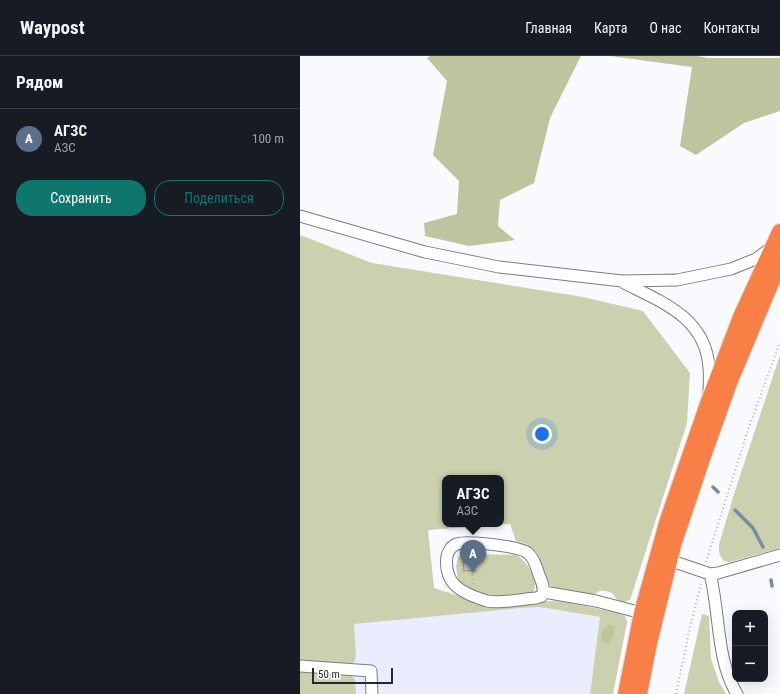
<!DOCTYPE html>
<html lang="ru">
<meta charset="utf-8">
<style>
:root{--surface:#171b24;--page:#20242c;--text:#f1f3f6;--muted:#9ea1a6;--line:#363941;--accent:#0f766e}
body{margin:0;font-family:"Roboto Condensed",sans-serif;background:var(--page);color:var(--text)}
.controls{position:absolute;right:12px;bottom:12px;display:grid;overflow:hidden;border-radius:8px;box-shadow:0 4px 16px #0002}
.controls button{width:36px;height:36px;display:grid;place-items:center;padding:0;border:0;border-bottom:1px solid var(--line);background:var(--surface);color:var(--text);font:20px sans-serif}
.scale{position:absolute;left:12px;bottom:10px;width:81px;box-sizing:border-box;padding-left:4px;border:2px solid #27282b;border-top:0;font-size:11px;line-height:14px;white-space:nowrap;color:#27282b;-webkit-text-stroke:3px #fff;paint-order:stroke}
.you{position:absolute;left:242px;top:378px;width:14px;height:14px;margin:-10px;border:3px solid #fff;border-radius:50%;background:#1a73e8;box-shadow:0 0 0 6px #1a73e833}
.badge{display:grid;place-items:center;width:26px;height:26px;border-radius:50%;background:var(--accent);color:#fff;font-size:13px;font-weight:700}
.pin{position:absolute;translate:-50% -33px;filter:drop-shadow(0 1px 2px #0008)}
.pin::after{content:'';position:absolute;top:21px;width:14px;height:12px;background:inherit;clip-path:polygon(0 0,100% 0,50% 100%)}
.popup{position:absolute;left:142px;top:419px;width:62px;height:52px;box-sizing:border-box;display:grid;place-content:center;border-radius:8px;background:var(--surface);filter:drop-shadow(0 1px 3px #0005);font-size:13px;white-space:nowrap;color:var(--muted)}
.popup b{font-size:15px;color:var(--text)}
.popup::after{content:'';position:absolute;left:50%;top:100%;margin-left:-8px;border:8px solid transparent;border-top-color:var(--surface)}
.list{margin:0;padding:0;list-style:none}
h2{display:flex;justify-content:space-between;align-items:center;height:52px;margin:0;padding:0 16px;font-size:17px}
h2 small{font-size:13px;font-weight:400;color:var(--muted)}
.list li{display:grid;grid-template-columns:26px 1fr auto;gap:12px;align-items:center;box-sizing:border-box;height:60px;padding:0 16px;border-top:1px solid var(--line)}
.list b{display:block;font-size:15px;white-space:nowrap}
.list p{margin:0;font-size:13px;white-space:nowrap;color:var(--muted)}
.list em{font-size:13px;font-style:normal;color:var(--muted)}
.actions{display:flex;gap:8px;padding:12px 16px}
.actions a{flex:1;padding:9px 0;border:1px solid var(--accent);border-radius:16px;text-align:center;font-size:14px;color:var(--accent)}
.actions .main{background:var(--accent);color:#fff}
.map{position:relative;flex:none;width:480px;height:638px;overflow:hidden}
header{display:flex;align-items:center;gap:24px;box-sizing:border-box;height:56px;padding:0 20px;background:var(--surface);border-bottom:1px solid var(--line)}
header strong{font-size:19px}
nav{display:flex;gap:22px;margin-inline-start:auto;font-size:14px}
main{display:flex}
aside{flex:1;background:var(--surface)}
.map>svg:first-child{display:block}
.built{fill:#e9edfe}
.green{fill:#cbd0af;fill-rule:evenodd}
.forest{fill:#bec49e}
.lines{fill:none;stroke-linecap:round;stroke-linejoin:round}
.stream{stroke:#758ea1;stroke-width:3.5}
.building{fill:#c6bcc2;stroke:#988f94;filter:url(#shadow)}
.minor-casing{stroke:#7a7c84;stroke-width:13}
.highway-casing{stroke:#d8d8d9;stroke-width:18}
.path{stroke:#b0b1b4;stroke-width:2;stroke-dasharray:1 3;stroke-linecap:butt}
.minor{stroke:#fff;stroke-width:11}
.highway{stroke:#f88047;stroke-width:16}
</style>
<header>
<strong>Waypost</strong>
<nav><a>Главная</a><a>Карта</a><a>О нас</a><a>Контакты</a></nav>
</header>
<main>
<aside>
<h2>Рядом<small></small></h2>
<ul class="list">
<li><span class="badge" style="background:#5c6f8a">A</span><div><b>АГЗС</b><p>АЗС</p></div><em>100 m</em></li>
</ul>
<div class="actions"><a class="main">Сохранить</a><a>Поделиться</a></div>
</aside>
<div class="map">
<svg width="480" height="638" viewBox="0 0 480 638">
<defs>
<filter id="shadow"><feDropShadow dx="3.5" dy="-3.5" stdDeviation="1" flood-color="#0004"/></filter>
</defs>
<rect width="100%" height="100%" fill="#f9fafe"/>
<path class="built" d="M226 549 300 561 290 638H0V562Z"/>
<path class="green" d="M0 179 72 207 283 241 343 255 390 317 387 367 330 544 324 546 318 545 312 537C309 536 304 534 300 535 297 536 295 539 292 539 286 539 260 534 255 532 233 522 253 492 216 485L210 468 128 474 134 532 186 549 253 545 265 546 318 557 325 560 327 566 313 638H290L300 561 239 551 220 552 54 568 56 600 54 606 49 608 0 604ZM145 422H201V468H145Z
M480 299V492L430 506 424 505C418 498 418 493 420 485L435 435Z
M164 498 217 499C228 507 240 524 233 537L231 539 189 541 165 530 161 527 158 522 156 510 158 501Z
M402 558 409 560 411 603 419 626 426 638H384Z
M0 615 52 620 55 624 56 638H0Z"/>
<path class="forest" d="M130 0H281L250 62 234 127 200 144 198 170 215 184 169 190 125 180 124 167 157 158 159 125 133 99 147 25 127 2Z
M310 0H397L408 2H480V55L444 67 396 99 380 90 392 11Z
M308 569 314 570C315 578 314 581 308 587L301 586C302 576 300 576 308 569Z"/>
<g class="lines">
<path class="stream" d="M413 431 418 436
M435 454 453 472 463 491
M471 524 472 530"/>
</g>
<path class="building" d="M163 505H174V514L164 515Z"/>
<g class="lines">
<defs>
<path id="minor" d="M0 160 125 196 199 211 322 225 377 224 431 213 456 203 471 192
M324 227C362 246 406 262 409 312 410 320 409 329 409 337
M176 487C188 488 219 490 228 497 234 502 237 512 239 519 242 526 245 533 242 540L236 542C222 543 201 548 187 545 177 542 161 536 154 528 145 518 142 493 157 488 163 486 170 487 176 487Z
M369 504 410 518C420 556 416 604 437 638
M410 518 418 517 480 499
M244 536 296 545 342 557
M0 610 71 615 72 638"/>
<path id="highway" d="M326 638 342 557 368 464 409 345 441 261 480 176
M339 638 349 587 373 489 403 400 429 327 480 205"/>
</defs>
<use href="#minor" class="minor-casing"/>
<use href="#highway" class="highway-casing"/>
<path class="path" d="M175 503 176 515 162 516V504Z
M406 506 448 374 480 286
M172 515 173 528
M376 638 390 571 401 528"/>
<use href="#minor" class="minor"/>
<use href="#highway" class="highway"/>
</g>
</svg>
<div class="controls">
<button>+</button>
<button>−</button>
</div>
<div class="scale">50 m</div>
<div class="you"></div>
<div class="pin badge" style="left:173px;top:517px;background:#5c6f8a">A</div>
<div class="popup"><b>АГЗС</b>АЗС</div>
</div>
</main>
